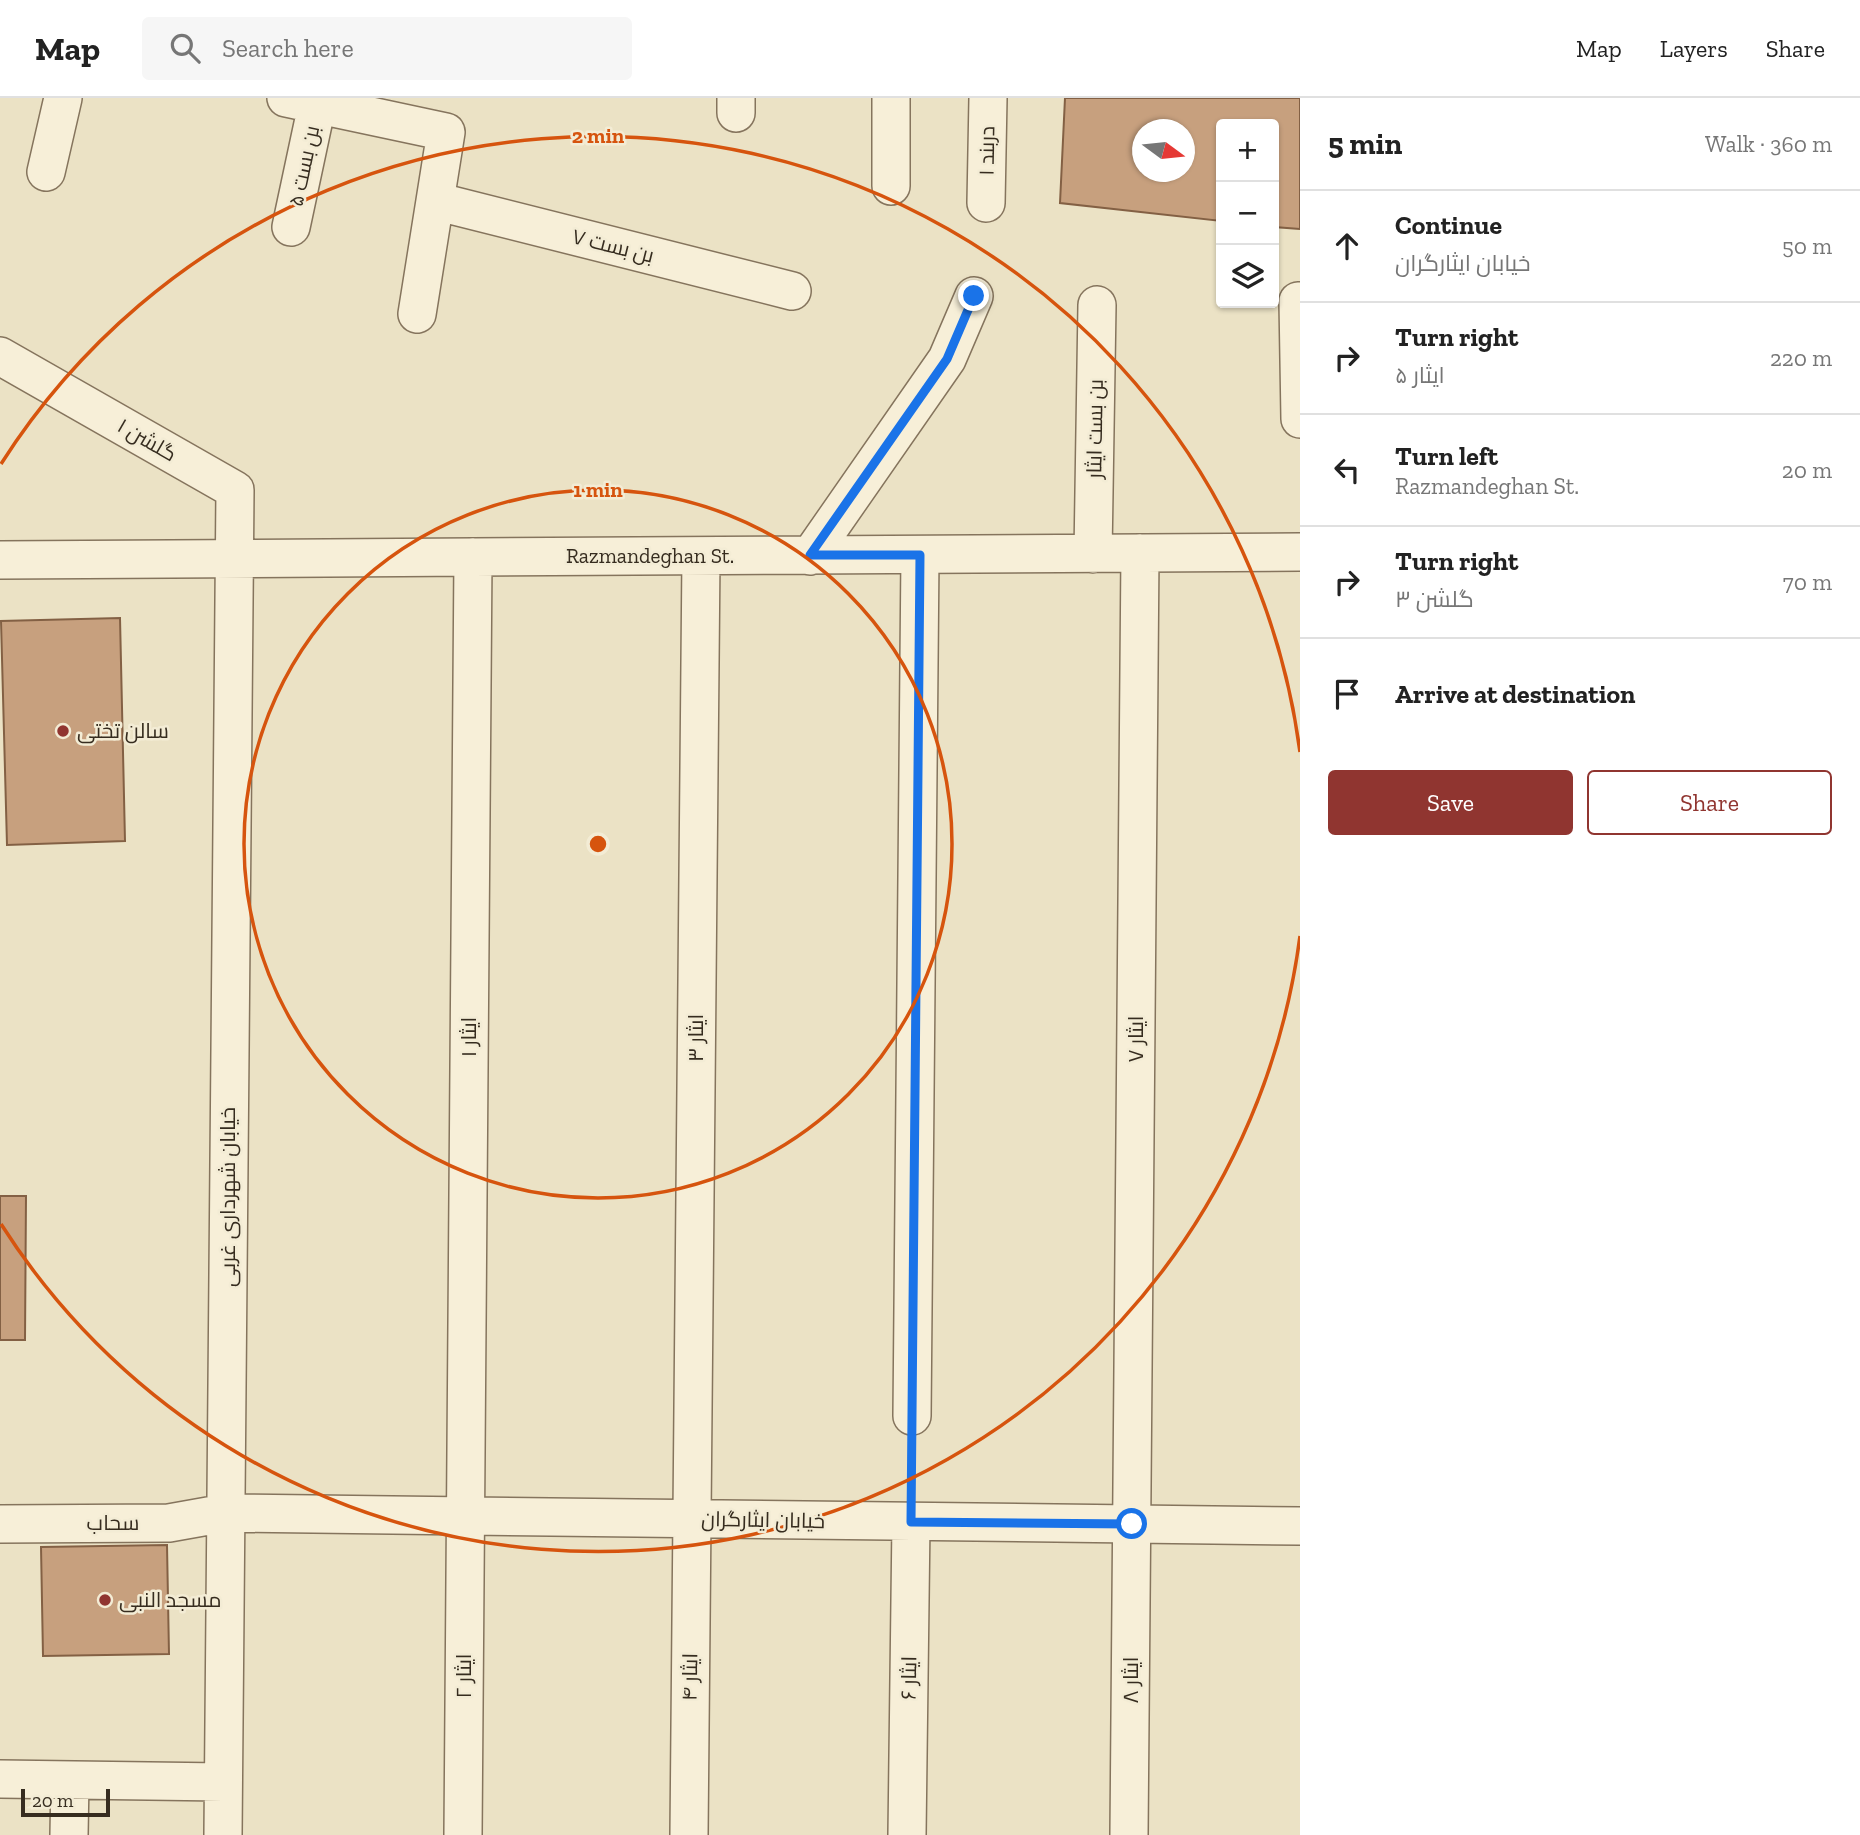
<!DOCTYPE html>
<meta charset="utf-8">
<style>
:root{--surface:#fff;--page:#f6f6f6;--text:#222;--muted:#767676;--line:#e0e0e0;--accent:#903530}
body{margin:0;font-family:"Zilla Slab",Cairo,serif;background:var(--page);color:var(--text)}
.controls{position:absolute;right:21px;top:21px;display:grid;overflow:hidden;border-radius:7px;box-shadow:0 2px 5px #0004}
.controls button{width:63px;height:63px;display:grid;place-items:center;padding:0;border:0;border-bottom:2px solid var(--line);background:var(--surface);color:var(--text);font:35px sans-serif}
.compass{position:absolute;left:1132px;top:21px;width:63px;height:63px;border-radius:50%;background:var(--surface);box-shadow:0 2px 5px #0004;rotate:105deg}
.scale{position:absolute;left:21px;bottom:18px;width:89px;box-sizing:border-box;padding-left:7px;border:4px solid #362c1f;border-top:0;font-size:19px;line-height:24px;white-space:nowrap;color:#362c1f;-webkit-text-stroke:5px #f3ecd5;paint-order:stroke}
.stop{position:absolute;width:21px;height:21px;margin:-16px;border:5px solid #1a73e8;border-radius:50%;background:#fff}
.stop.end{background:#1a73e8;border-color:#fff;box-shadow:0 2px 7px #0008}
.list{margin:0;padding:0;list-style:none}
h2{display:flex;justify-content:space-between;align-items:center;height:91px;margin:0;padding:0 28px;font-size:30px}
h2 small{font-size:23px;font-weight:400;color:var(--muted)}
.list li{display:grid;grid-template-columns:46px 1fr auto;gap:21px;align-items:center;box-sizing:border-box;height:112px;padding:0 28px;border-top:2px solid var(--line)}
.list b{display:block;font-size:26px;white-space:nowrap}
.list p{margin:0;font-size:23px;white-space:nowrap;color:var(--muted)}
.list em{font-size:23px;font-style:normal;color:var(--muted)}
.actions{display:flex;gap:14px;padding:21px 28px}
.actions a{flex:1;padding:16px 0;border:2px solid var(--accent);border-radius:7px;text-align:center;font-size:24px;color:var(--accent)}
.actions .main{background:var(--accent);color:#fff}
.icon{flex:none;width:38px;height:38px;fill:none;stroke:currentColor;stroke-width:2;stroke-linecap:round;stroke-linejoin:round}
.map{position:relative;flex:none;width:1300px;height:1737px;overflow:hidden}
header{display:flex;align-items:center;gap:42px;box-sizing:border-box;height:98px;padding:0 35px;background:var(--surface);border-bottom:2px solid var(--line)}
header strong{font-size:33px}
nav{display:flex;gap:38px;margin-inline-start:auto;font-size:24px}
.search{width:490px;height:63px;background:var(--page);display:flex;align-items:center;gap:18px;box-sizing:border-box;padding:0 24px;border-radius:7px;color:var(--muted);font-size:26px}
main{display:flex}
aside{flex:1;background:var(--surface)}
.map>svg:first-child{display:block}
.building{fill:#c7a07e;stroke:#836044;stroke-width:2;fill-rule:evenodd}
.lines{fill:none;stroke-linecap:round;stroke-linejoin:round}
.minor-casing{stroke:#85745d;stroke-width:40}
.path{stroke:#85745d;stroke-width:4.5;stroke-dasharray:5 3.5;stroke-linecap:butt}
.minor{stroke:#f7efd8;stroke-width:37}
.route{stroke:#1a73e8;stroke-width:9}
.ring{fill:none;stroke:#d6540e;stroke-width:3.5}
.poi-dot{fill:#903530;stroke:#f3ecd5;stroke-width:2.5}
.labels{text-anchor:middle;stroke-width:5;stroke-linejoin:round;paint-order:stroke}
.street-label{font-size:21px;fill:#362c1f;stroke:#f3ecd5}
.poi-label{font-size:21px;fill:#362c1f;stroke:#f3ecd5;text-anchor:start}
.centre{fill:#d6540e;stroke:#f3ecd5;stroke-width:3.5}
.ring-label{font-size:21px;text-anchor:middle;font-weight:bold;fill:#d6540e;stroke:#f3ecd5;stroke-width:5;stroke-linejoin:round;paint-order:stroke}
</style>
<header>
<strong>Map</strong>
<div class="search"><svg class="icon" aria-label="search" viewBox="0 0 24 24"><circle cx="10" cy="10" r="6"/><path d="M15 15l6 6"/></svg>Search here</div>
<nav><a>Map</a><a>Layers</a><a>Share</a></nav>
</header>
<main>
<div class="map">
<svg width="1300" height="1737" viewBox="0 0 1300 1737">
<rect width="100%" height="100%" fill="#ebe2c5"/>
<path class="building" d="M1065 0H1300V131L1274 129V26H1221V123L1060 105ZM1142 32H1184V74H1142Z
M120 520 125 743 7 747 1 523Z
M0 1098H26L25 1242H0Z
M167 1447 169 1556 43 1558 41 1449Z"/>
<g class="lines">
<defs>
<path id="minor" d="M286 0 446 34 417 216
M736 0V15
M46 74 63 0
M891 88V0
M435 103 792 193
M986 105 988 0
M291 129 317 7
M1298 203 1300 321
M0 258 235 392 223 1737
M1093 456 1097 207
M810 458 947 261 974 198
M0 462 1300 454
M912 1318 920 457
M0 1426 169 1425 225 1415 1300 1428
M0 1681 223 1684
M69 1737 70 1682
M463 1737 473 459
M689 1737 701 458
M907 1737 911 1424
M1129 1737 1140 455"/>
</defs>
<use href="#minor" class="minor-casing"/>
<path class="path" d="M911 1390V1350"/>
<use href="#minor" class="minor"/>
</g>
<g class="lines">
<path class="route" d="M974 198 947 261 810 457H920L911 1424 1132 1426"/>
</g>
<g class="ring">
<circle cx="598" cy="746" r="354"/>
<path d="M1300 838A708 708 0 0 1 1 1126M1 366A708 708 0 0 1 1300 654"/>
</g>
<g class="poi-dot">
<circle cx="63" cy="633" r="7"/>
<circle cx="105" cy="1502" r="7"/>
</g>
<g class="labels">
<g class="street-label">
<text transform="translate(987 53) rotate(-89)" y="7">دربند ۱</text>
<text transform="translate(304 68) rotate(-78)" y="7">بن بست ۵</text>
<text transform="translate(613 148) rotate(14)" y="7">بن بست ۷</text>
<text transform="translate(1095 331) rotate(-89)" y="7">بن بست ایثار</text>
<text transform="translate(147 342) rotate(30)" y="7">گلشن ۱</text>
<text x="650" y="465">Razmandeghan St.</text>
<text transform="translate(469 939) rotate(-90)" y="7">ایثار ۱</text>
<text transform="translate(696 940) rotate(-90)" y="7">ایثار ۳</text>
<text transform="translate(1136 941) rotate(-90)" y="7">ایثار ۷</text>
<text transform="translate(228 1099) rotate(-90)" y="7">خیابان شهرداری غربی</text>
<text transform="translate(763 1422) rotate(1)" y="7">خیابان ایثارگران</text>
<text x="113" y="1432">سحاب</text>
<text transform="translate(464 1578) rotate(-90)" y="7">ایثار ۲</text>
<text transform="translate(690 1579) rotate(-89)" y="7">ایثار ۴</text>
<text transform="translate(909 1580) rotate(-89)" y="7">ایثار ۶</text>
<text transform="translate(1131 1582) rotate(-90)" y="7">ایثار ۸</text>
</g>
<g class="poi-label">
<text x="77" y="640">سالن تختی</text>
<text x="119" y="1509">مسجد النبی</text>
</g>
</g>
<circle cx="598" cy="746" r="10" class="centre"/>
<g class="ring-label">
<text x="598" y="45">2 min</text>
<text x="598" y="399">1 min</text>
</g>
</svg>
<div class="controls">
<button>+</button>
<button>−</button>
<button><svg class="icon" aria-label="layers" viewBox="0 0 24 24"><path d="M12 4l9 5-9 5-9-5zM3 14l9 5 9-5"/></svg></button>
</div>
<svg class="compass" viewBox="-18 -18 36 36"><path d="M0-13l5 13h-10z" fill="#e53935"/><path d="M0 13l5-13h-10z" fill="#767676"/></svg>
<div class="scale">20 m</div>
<div class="stop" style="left:1132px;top:1426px"></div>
<div class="stop end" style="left:974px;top:198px"></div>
</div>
<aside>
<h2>5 min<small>Walk · 360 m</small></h2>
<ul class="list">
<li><svg class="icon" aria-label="ahead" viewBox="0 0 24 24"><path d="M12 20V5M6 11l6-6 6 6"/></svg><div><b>Continue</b><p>خیابان ایثارگران</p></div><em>50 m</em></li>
<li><svg class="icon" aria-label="right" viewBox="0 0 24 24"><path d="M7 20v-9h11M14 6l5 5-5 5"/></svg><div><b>Turn right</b><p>ایثار ۵</p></div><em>220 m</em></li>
<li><svg class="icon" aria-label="left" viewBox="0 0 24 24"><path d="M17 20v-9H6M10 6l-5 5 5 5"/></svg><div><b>Turn left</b><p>Razmandeghan St.</p></div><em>20 m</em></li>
<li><svg class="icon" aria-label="right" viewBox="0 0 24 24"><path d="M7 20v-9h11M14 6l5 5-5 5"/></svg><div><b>Turn right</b><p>گلشن ۳</p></div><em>70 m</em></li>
<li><svg class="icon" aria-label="arrive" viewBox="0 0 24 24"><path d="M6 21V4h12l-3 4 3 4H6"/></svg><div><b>Arrive at destination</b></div></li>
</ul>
<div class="actions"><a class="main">Save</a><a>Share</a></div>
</aside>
</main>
